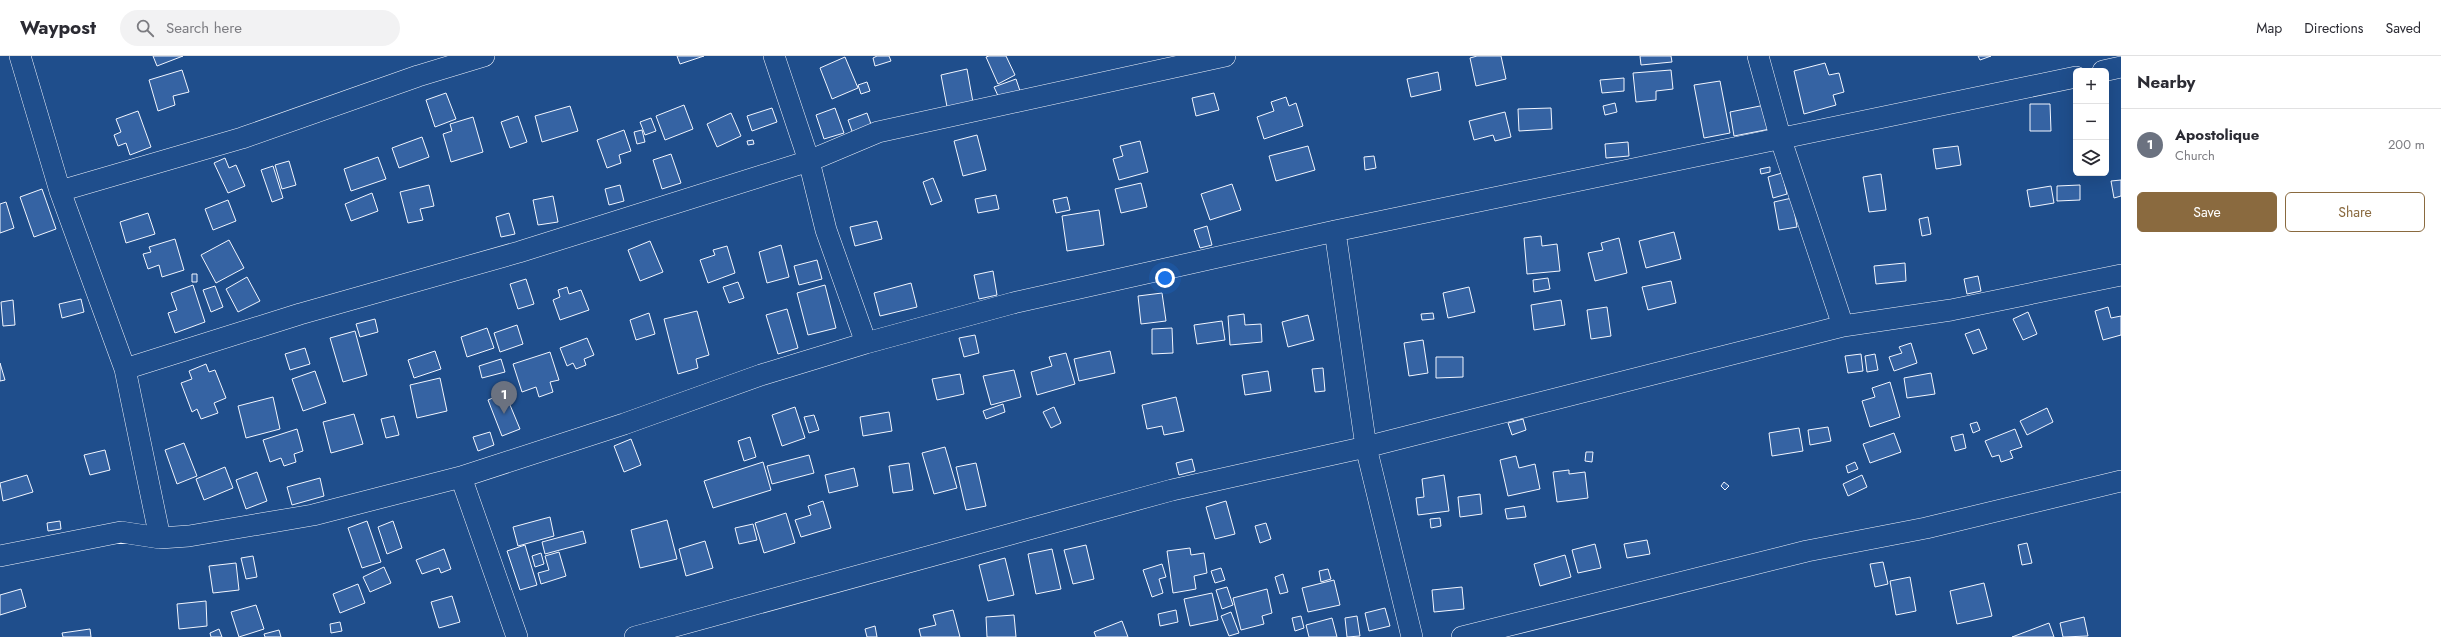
<!DOCTYPE html>
<meta charset="utf-8">
<style>
:root{--surface:#fff;--page:#f2f2f3;--text:#2b2b33;--muted:#7c7c81;--line:#e1e1e2;--accent:#8a6a3f}
body{margin:0;font-family:Jost,sans-serif;background:var(--page);color:var(--text)}
.controls{position:absolute;right:12px;top:12px;display:grid;overflow:hidden;border-radius:6px;box-shadow:0 4px 16px #0002}
.controls button{width:36px;height:36px;display:grid;place-items:center;padding:0;border:0;border-bottom:1px solid var(--line);background:var(--surface);color:var(--text);font:20px sans-serif}
.you{position:absolute;left:1165px;top:222px;width:14px;height:14px;margin:-10px;border:3px solid #fff;border-radius:50%;background:#1a73e8;box-shadow:0 0 0 6px #1a73e833}
.badge{display:grid;place-items:center;width:26px;height:26px;border-radius:50%;background:var(--accent);color:#fff;font-size:13px;font-weight:700}
.pin{position:absolute;translate:-50% -33px;filter:drop-shadow(0 1px 2px #0008)}
.pin::after{content:'';position:absolute;top:21px;width:14px;height:12px;background:inherit;clip-path:polygon(0 0,100% 0,50% 100%)}
.list{margin:0;padding:0;list-style:none}
h2{display:flex;justify-content:space-between;align-items:center;height:52px;margin:0;padding:0 16px;font-size:17px}
h2 small{font-size:13px;font-weight:400;color:var(--muted)}
.list li{display:grid;grid-template-columns:26px 1fr auto;gap:12px;align-items:center;box-sizing:border-box;height:72px;padding:0 16px;border-top:1px solid var(--line)}
.list b{display:block;font-size:15px;white-space:nowrap}
.list p{margin:0;font-size:13px;white-space:nowrap;color:var(--muted)}
.list em{font-size:13px;font-style:normal;color:var(--muted)}
.actions{display:flex;gap:8px;padding:12px 16px}
.actions a{flex:1;padding:9px 0;border:1px solid var(--accent);border-radius:6px;text-align:center;font-size:14px;color:var(--accent)}
.actions .main{background:var(--accent);color:#fff}
.icon{flex:none;width:22px;height:22px;fill:none;stroke:currentColor;stroke-width:2;stroke-linecap:round;stroke-linejoin:round}
.map{position:relative;flex:none;width:2121px;height:581px;overflow:hidden}
header{display:flex;align-items:center;gap:24px;box-sizing:border-box;height:56px;padding:0 20px;background:var(--surface);border-bottom:1px solid var(--line)}
header strong{font-size:19px}
nav{display:flex;gap:22px;margin-inline-start:auto;font-size:14px}
.search{width:280px;height:36px;background:var(--page);display:flex;align-items:center;gap:10px;box-sizing:border-box;padding:0 14px;border-radius:22px;color:var(--muted);font-size:15px}
main{display:flex}
aside{flex:1;background:var(--surface)}
.map>svg:first-child{display:block}
.building{fill:#3563a3;stroke:#f2f6ff}
.lines{fill:none;stroke-linecap:round;stroke-linejoin:round}
.minor-casing{stroke:#f2f6ff;stroke-width:22}
.minor{stroke:#1f4e8c;stroke-width:21}
</style>
<header>
<strong>Waypost</strong>
<div class="search"><svg class="icon" aria-label="search" viewBox="0 0 24 24"><circle cx="10" cy="10" r="6"/><path d="M15 15l6 6"/></svg>Search here</div>
<nav><a>Map</a><a>Directions</a><a>Saved</a></nav>
</header>
<main>
<div class="map">
<svg width="2121" height="581" viewBox="0 0 2121 581">
<rect width="100%" height="100%" fill="#1f4e8c"/>
<path class="building" d="M153 0H183L157 10Z
M677 0H704L680 8Z
M877 0H889L891 5 875 10 873 2Z
M989 0H1006L1015 19 998 28 986 1Z
M1477 0H1501L1506 23 1476 30 1470 2Z
M1640 0H1671L1672 6 1641 9Z
M1978 0H1991L1980 4Z
M845 1 858 32 832 43 820 12Z
M1825 7 1829 19 1839 17 1844 36 1833 39 1836 49 1804 58 1794 15Z
M967 13 974 52 948 56 941 19Z
M182 14 189 36 173 40 175 49 158 55 149 24Z
M1671 14 1673 33 1656 35V44L1636 46 1633 17Z
M1438 16 1441 34 1411 41 1407 23Z
M1624 22V35L1602 37 1600 24Z
M1016 23 1020 35 999 42 994 31Z
M1720 25 1730 77 1704 82 1694 29Z
M867 26 870 35 861 38 858 29Z
M446 37 456 63 435 71 426 44Z
M1214 37 1219 54 1196 60 1192 42Z
M1286 41 1289 50 1296 47 1303 70 1264 83 1257 61 1274 55 1271 46Z
M1615 47 1617 56 1605 59 1603 50Z
M2030 48H2050L2051 75H2030Z
M684 49 693 73 665 84 656 60Z
M1765 49 1770 73 1734 80 1730 56Z
M570 50 578 75 542 86 535 60Z
M772 52 777 66 752 75 747 60Z
M835 52 844 77 824 83 816 59Z
M1551 52 1552 73 1519 75 1518 53Z
M138 55 151 91 130 99 126 87 118 90 114 79 121 76 116 63Z
M1505 56 1511 81 1495 85 1493 79 1474 84 1469 65Z
M731 57 741 80 717 91 707 68Z
M867 57 872 71 853 78 848 64Z
M518 60 527 86 510 92 501 66Z
M473 61 483 96 451 106 443 78 452 75 450 68Z
M651 62 656 75 645 79 640 66Z
M624 74 631 95 619 99 621 107 607 112 597 84Z
M642 74 645 86 637 88 634 76Z
M977 79 986 114 963 120 954 85Z
M422 81 429 101 399 112 392 92Z
M753 84 754 88 748 89 747 85Z
M1140 85 1148 116 1119 124 1113 103 1123 100 1120 90Z
M1628 86 1629 100 1606 102 1605 88Z
M1308 90 1315 114 1276 125 1269 100Z
M1958 90 1961 109 1936 113 1933 93Z
M671 98 681 127 662 133 653 104Z
M1374 100 1376 112 1365 114 1364 101Z
M378 101 386 123 351 135 344 113Z
M225 102 229 112 236 109 245 130 228 137 214 107Z
M289 105 296 129 282 133 275 109Z
M273 110 283 142 272 146 261 114Z
M1770 111V116L1761 118 1760 113Z
M1782 117 1787 138 1773 142 1768 121Z
M1881 118 1886 154 1869 156 1863 121Z
M933 122 942 145 931 149 923 126Z
M2121 124V140L2114 142 2111 125Z
M1141 127 1147 151 1121 157 1115 133Z
M1232 128 1241 154 1210 164 1201 138Z
M429 129 434 150 420 153 423 164 408 167 400 136Z
M620 129 624 145 609 149 605 133Z
M2080 129V144L2057 145V130Z
M2051 130 2054 147 2030 151 2027 134Z
M42 133 56 173 34 181 20 141Z
M372 137 378 155 351 165 345 148Z
M996 139 999 153 978 157 975 143Z
M553 140 558 166 538 169 533 144Z
M1067 141 1070 154 1056 157 1053 144Z
M1792 142 1797 171 1779 174 1774 146Z
M228 144 236 165 213 174 205 153Z
M6 146 14 172 0 177V148Z
M1099 154 1104 189 1067 195 1062 160Z
M148 157 155 178 126 187 120 166Z
M509 157 515 178 501 181 496 161Z
M1928 161 1931 178 1922 180 1919 163Z
M877 165 882 183 855 190 850 171Z
M1207 170 1212 189 1200 192 1194 174Z
M1674 176 1681 203 1646 212 1639 185Z
M1541 180 1542 190 1557 188 1560 215 1527 218 1524 182Z
M1619 182 1627 217 1595 225 1588 197 1603 194 1601 187Z
M175 183 184 214 162 221 159 209 148 213 143 198 151 196 149 191Z
M229 184 244 212 216 227 201 199Z
M650 185 663 216 640 225 628 194Z
M781 189 789 221 767 227 759 196Z
M727 190 735 217 708 227 700 204 715 199 713 194Z
M817 204 822 223 799 229 794 210Z
M1905 207 1906 225 1876 228 1874 210Z
M993 215 997 239 979 243 974 219Z
M192 218H197V226H192Z
M1978 220 1981 235 1967 238 1964 223Z
M247 221 260 245 238 256 226 233Z
M1548 222 1550 233 1534 236 1533 224Z
M526 223 534 248 518 253 510 228Z
M1671 225 1676 247 1648 254 1642 231Z
M738 226 744 242 729 247 723 231Z
M911 227 917 251 880 260 874 237Z
M193 229 205 266 175 277 168 257 177 254 171 237Z
M825 229 836 272 808 279 797 237Z
M215 230 223 251 211 256 203 234Z
M567 231 569 238 581 234 589 254 560 264 553 244 560 241 558 234Z
M1469 231 1475 256 1448 262 1443 237Z
M1162 237 1166 265 1141 268 1138 240Z
M81 243 84 256 62 262 59 248Z
M13 244 15 269 3 270 1 246Z
M1561 244 1565 269 1534 274 1531 249Z
M1607 251 1611 280 1591 283 1587 254Z
M2108 251 2111 262 2121 260V279L2103 284 2095 255Z
M787 253 798 292 778 298 766 259Z
M697 255 709 299 696 303 698 312 678 318 664 263Z
M2028 256 2037 278 2023 284 2013 263Z
M649 257 655 278 636 284 630 264Z
M1433 257 1434 263 1422 264 1421 258Z
M1244 258 1245 269 1261 268 1262 286 1230 289 1228 260Z
M1308 259 1314 284 1288 291 1282 266Z
M375 263 378 276 360 281 356 268Z
M1222 265 1225 284 1197 288 1194 269Z
M517 269 523 288 500 296 494 277Z
M487 272 494 292 467 301 461 281Z
M1172 272 1173 297 1152 298V273Z
M1979 273 1987 293 1973 298 1965 278Z
M355 275 367 319 343 326 330 282Z
M975 279 979 297 964 301 959 282Z
M587 282 594 299 584 303 586 309 576 313 573 307 567 310 560 292Z
M1423 284 1428 317 1409 320 1404 287Z
M1911 287 1917 307 1894 315 1889 301 1902 297 1899 291Z
M305 292 310 308 290 314 285 298Z
M435 295 441 313 414 322 408 304Z
M1110 295 1115 317 1079 325 1074 303Z
M550 296 559 324 550 326 553 336 539 341 536 331 522 336 513 308Z
M1066 297 1075 328 1037 339 1031 316 1052 310 1049 301Z
M1861 298 1863 315 1848 317 1845 300Z
M1875 298 1878 314 1867 316 1865 300Z
M1436 301H1463V321L1436 322Z
M501 303 505 316 482 322 479 310Z
M0 307 5 324 0 325Z
M206 308 209 316 215 314 226 342 214 347 218 357 201 363 197 353 192 356 181 327 192 323 189 315Z
M1323 312 1325 335 1315 336 1312 313Z
M1014 314 1021 341 991 349 983 320Z
M315 315 326 347 303 355 292 323Z
M1268 315 1271 335 1245 339 1242 319Z
M1931 317 1935 338 1907 342 1904 322Z
M960 318 964 338 937 344 932 323Z
M440 322 447 355 417 362 410 329Z
M1890 326 1900 361 1870 371 1862 345 1875 341 1872 332Z
M505 337 520 373 502 380 488 344Z
M273 341 280 373 246 382 238 350Z
M1176 341 1184 375 1164 379 1162 370 1147 373 1142 349Z
M1003 348 1005 356 986 363 983 355Z
M795 351 805 382 782 390 772 359Z
M1054 351 1061 367 1051 372 1043 356Z
M2047 352 2053 366 2027 379 2020 365Z
M889 356 892 375 863 380 860 361Z
M354 358 363 388 331 397 323 366Z
M814 359 819 374 809 377 804 361Z
M394 360 399 379 386 382 381 363Z
M1523 363 1526 374 1512 379 1508 367Z
M1977 366 1980 374 1973 377 1970 368Z
M1828 371 1831 385 1810 389 1808 374Z
M1799 372 1803 395 1772 400 1769 377Z
M297 373 303 395 294 398 296 406 284 410 281 402 270 406 263 384Z
M2015 373 2022 391 2010 395 2013 402 2001 406 1999 399 1992 401 1985 385Z
M490 376 494 389 478 395 473 381Z
M1894 377 1901 396 1870 407 1863 388Z
M1963 378 1966 392 1955 395 1951 381Z
M750 381 756 401 744 405 738 385Z
M631 383 641 409 624 416 614 390Z
M184 387 197 420 177 428 165 394Z
M945 391 957 432 934 438 922 397Z
M105 394 110 414 90 419 84 399Z
M1586 396H1593L1592 406 1585 405Z
M809 399 814 417 772 428 767 410Z
M1516 400 1519 412 1535 408 1540 433 1508 440 1500 404Z
M1192 403 1195 415 1179 419 1176 407Z
M763 406 771 434 713 452 704 425Z
M1855 406 1858 413 1848 417 1846 410Z
M909 407 913 434 893 437 889 410Z
M976 407 986 450 966 454 956 411Z
M225 411 233 432 204 444 196 423Z
M854 412 858 430 829 437 825 419Z
M1569 414V418L1585 416 1588 442 1557 446 1553 416Z
M257 416 267 445 246 453 236 424Z
M27 419 33 436 3 445 0 427Z
M1444 419 1449 455 1418 459 1416 442 1424 441 1422 423Z
M1862 419 1867 431 1848 440 1843 428Z
M320 422 324 440 292 449 287 431Z
M1724 426 1729 430 1725 434 1721 430Z
M1480 438 1482 458 1460 461 1458 441Z
M823 445 831 472 801 481 795 464 811 459 808 450Z
M1226 445 1235 478 1215 483 1206 451Z
M1524 450 1526 461 1507 463 1505 453Z
M786 457 795 487 764 497 755 467Z
M550 461 554 480 518 490 513 471Z
M1440 462 1441 470 1431 472 1430 463Z
M667 464 677 503 640 512 631 474Z
M60 465 61 473 48 475 47 467Z
M367 465 381 506 362 512 348 472Z
M393 465 402 492 387 498 378 471Z
M1266 467 1271 483 1260 487 1255 470Z
M753 468 757 484 739 488 735 472Z
M583 475 586 487 545 498 542 486Z
M1647 484 1650 498 1627 502 1624 488Z
M705 485 713 512 686 520 679 493Z
M2027 487 2032 507 2022 509 2018 489Z
M1595 488 1601 512 1578 517 1572 494Z
M525 489 537 529 520 534 507 495Z
M1086 489 1094 523 1073 528 1064 494Z
M1190 492 1191 499 1204 497 1207 517 1194 520 1196 533 1173 537 1167 495Z
M444 493 451 513 441 517 439 512 422 518 416 504Z
M1052 493 1061 533 1036 538 1028 498Z
M559 496 566 520 541 528 538 517 549 514 545 500Z
M541 497 544 508 535 511 532 500Z
M1565 499 1571 521 1540 530 1534 508Z
M253 500 257 521 246 523 241 502Z
M1005 502 1014 539 988 545 979 509Z
M1883 506 1888 528 1875 531 1870 508Z
M236 507 239 534 213 537 209 510Z
M1162 508 1166 521 1159 523 1163 537 1152 541 1143 514Z
M384 511 391 527 370 536 363 521Z
M1221 512 1225 524 1215 527 1211 515Z
M1328 513 1331 523 1321 526 1319 515Z
M1283 518 1288 536 1280 538 1275 521Z
M1910 521 1916 555 1896 559 1890 525Z
M1334 524 1340 549 1308 556 1302 532Z
M1984 527 1992 560 1957 568 1950 535Z
M358 528 365 547 340 557 333 538Z
M1227 531 1233 549 1222 553 1216 534Z
M1462 531 1464 553 1434 556 1432 534Z
M21 533 26 551 0 559V539Z
M1267 533 1272 557 1262 560 1264 568 1241 574 1233 542Z
M1212 537 1218 564 1190 570 1184 543Z
M452 540 460 566 439 572 431 546Z
M206 545 207 570 179 573 177 548Z
M256 549 264 573 239 581 231 556Z
M1385 552 1390 570 1369 575 1365 557Z
M953 554 960 581H921L919 573 936 569 933 559Z
M1176 554 1178 566 1160 570 1158 558Z
M1231 556 1239 577 1229 580 1221 560Z
M1014 559 1016 581H987L986 561Z
M1301 560 1304 572 1295 575 1292 562Z
M1357 560 1360 580 1347 581 1345 562Z
M2084 561 2088 580 2063 581 2060 567Z
M1332 562 1337 581H1309L1306 569Z
M1122 565 1128 581H1096L1094 576Z
M340 566 342 575 331 577 330 568Z
M2049 567 2054 581H2012Z
M875 570 877 581H867L865 573Z
M90 573 91 581H63L62 577Z
M219 573 222 581H211L210 577Z
M279 574 281 581H265L264 578Z"/>
<g class="lines">
<defs>
<path id="minor" d="M20 0 60 135 125 313 160 482
M774 0 809 105 826 174 866 287
M1758 0 1781 84 1843 270 1951 254 2121 219
M2103 15 2121 11
M60 135 242 82 418 20 484 0
M1335 175 1366 391 1412 581
M125 313 300 258 519 196 809 105 878 76 1225 0
M461 421 517 581
M0 500 121 476 160 482 189 480 313 459 461 421 624 368 761 319 866 287 1013 247 1335 175 2076 21
M635 581 1172 434 1366 391 1843 270
M1462 581 1807 495 1926 472 2121 425"/>
</defs>
<use href="#minor" class="minor-casing"/>
<use href="#minor" class="minor"/>
</g>
</svg>
<div class="controls">
<button>+</button>
<button>−</button>
<button><svg class="icon" aria-label="layers" viewBox="0 0 24 24"><path d="M12 4l9 5-9 5-9-5zM3 14l9 5 9-5"/></svg></button>
</div>
<div class="you"></div>
<div class="pin badge" style="left:504px;top:358px;background:#6b7280">1</div>
</div>
<aside>
<h2>Nearby<small></small></h2>
<ul class="list">
<li><span class="badge" style="background:#6b7280">1</span><div><b>Apostolique</b><p>Church</p></div><em>200 m</em></li>
</ul>
<div class="actions"><a class="main">Save</a><a>Share</a></div>
</aside>
</main>
